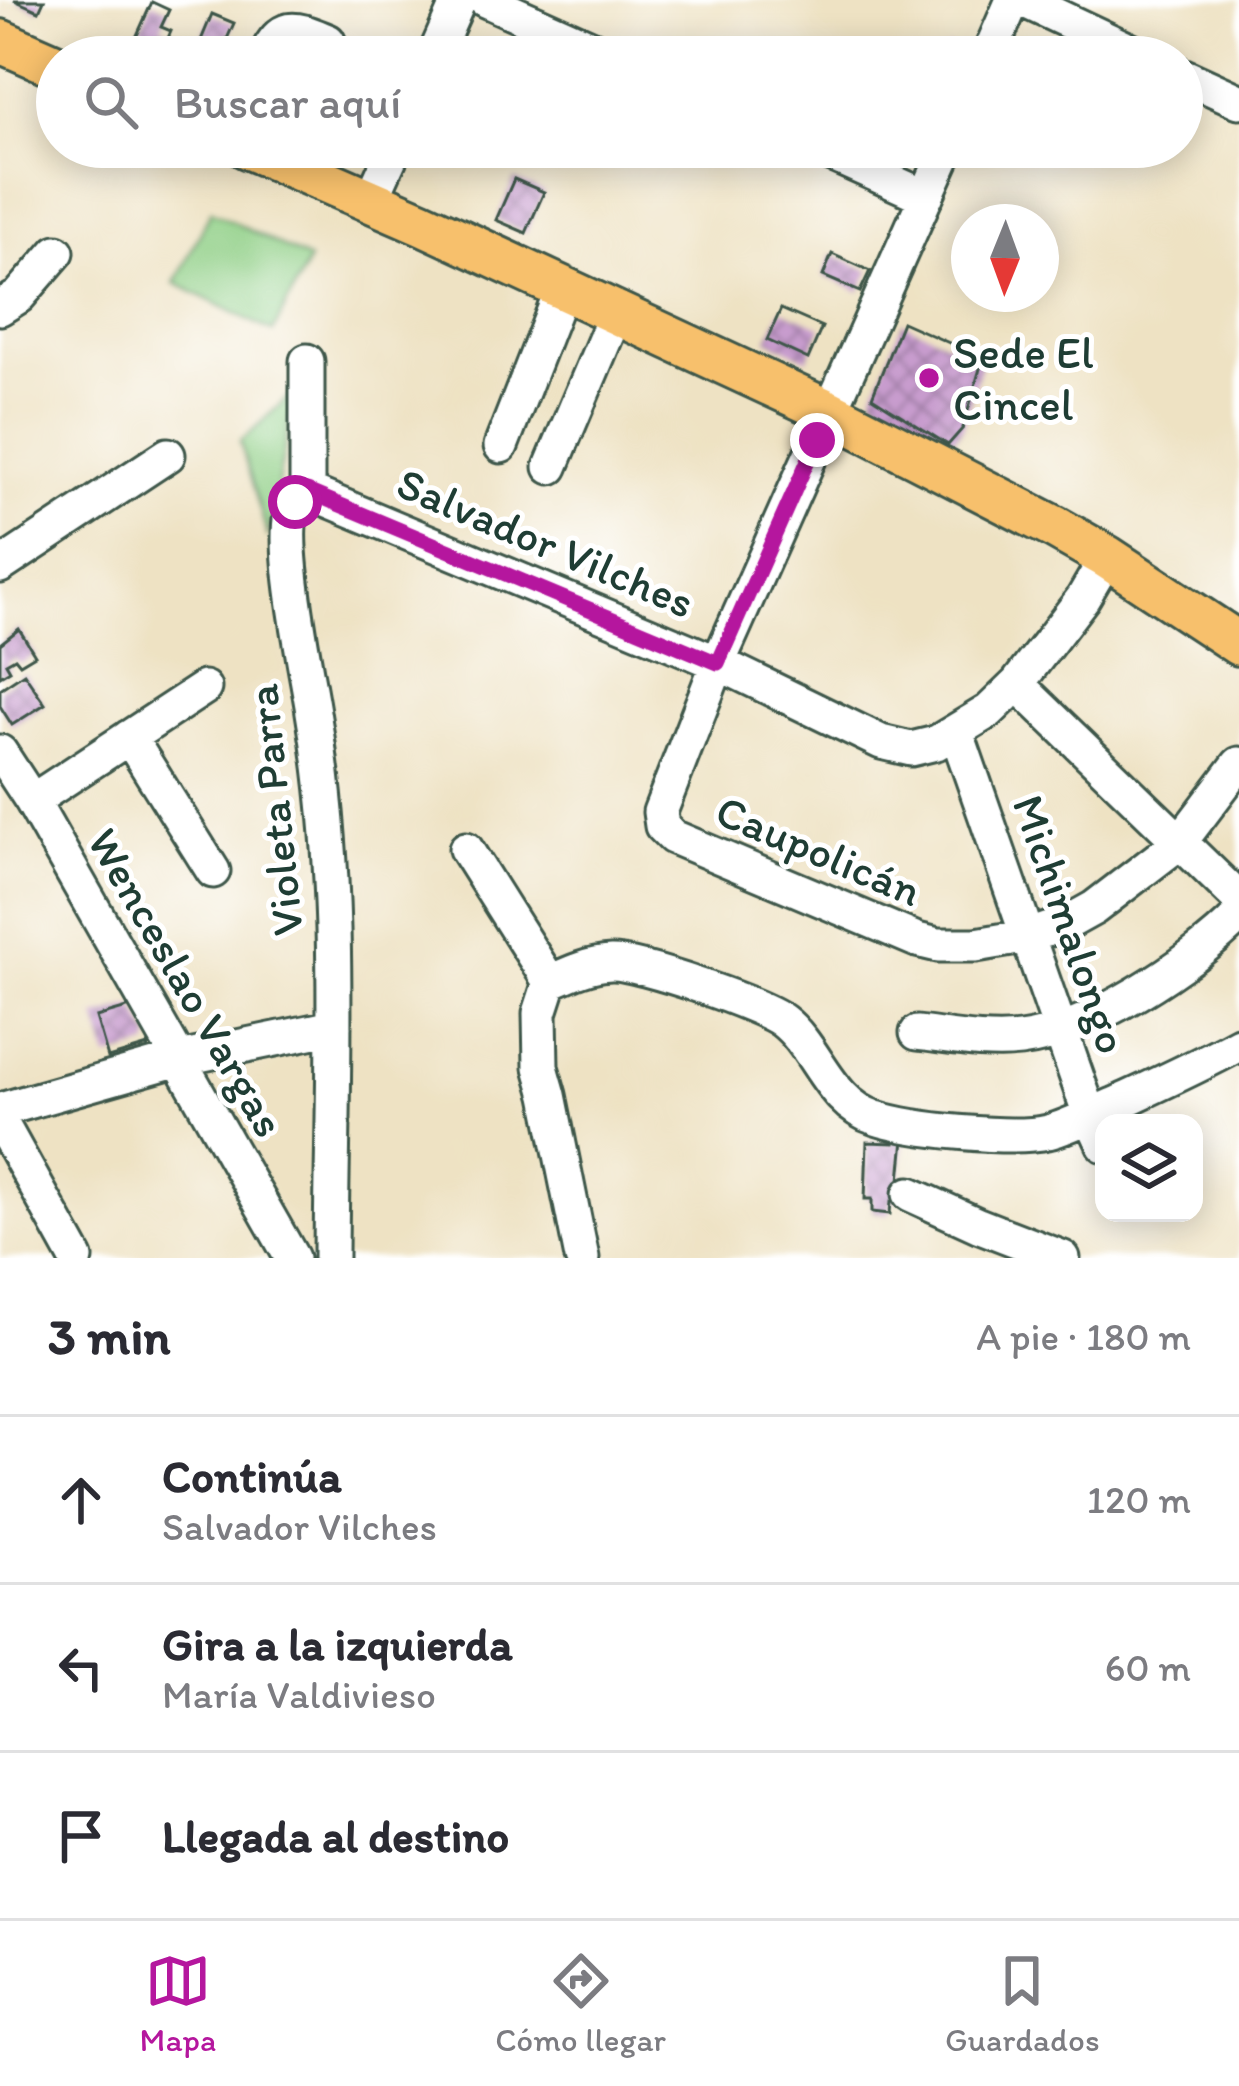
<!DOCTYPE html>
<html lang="es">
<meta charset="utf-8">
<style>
:root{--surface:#fff;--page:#f7f7f7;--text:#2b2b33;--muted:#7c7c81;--line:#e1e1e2;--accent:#b5179e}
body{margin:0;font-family:Itim,sans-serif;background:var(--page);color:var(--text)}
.controls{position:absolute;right:36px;bottom:36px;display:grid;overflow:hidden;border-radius:24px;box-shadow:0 6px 30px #0003}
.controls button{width:108px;height:108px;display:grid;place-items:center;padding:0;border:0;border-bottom:3px solid var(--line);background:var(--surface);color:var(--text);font:60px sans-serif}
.compass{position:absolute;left:951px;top:204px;width:108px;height:108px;border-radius:50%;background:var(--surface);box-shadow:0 6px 30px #0003;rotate:181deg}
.stop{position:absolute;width:36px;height:36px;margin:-27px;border:9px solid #b5179e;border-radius:50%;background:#fff}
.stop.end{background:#b5179e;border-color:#fff;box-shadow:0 3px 12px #0008}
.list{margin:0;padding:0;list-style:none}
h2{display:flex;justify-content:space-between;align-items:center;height:156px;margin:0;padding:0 48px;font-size:51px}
h2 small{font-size:39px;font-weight:400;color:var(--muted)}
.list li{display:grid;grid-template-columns:78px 1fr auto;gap:36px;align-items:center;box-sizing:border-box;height:168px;padding:0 48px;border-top:3px solid var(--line)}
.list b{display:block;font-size:45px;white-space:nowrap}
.list p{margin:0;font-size:39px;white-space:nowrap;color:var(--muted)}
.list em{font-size:39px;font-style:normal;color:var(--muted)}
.icon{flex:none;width:66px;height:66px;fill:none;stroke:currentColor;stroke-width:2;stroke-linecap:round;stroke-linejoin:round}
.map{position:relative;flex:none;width:1239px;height:1258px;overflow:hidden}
.search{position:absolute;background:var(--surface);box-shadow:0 6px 30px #0003;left:36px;right:36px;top:36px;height:132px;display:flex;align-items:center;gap:30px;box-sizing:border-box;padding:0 42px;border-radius:66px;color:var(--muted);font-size:45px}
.sheet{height:660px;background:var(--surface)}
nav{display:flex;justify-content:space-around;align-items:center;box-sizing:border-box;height:168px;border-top:3px solid var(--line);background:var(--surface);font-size:33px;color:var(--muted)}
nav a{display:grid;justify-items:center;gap:6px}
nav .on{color:var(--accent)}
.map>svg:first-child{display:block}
.green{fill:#8fcf85;stroke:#57865c;stroke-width:3}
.building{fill:url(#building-cross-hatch)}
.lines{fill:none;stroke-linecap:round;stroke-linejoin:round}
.minor-casing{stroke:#3e5649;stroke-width:39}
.major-casing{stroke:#3e5649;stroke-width:48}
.minor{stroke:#fff;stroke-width:33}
.major{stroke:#f7c06c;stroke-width:42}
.route{stroke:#b5179e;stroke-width:15}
.poi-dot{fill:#b5179e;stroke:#fff;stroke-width:4.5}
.labels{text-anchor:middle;stroke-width:10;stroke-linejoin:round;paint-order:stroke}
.poi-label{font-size:45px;fill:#1f3d34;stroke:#fff;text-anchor:start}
.street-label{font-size:45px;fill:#1f3d34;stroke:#fff}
</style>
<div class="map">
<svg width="1239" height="1258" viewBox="0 0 1239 1258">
<defs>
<pattern id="building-cross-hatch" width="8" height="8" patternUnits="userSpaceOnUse" patternTransform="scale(3)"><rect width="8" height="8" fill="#c89cce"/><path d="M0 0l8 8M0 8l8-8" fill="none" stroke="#a280a8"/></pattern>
</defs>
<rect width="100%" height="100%" fill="#fff"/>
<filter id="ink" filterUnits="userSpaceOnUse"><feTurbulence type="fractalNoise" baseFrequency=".00833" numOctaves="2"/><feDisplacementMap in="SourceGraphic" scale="24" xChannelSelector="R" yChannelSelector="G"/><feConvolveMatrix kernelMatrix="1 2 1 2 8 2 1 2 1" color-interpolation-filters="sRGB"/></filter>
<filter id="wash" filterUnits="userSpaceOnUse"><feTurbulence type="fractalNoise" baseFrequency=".004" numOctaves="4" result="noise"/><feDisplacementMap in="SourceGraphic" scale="48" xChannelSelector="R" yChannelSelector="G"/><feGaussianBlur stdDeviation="2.7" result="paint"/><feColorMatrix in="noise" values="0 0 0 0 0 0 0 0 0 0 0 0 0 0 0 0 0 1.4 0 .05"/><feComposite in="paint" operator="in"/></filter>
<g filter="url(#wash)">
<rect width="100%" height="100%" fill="#eee2c3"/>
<path class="green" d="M211 211 309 260 273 332 175 283Z
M295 391 268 537 240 442Z"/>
<g id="blocks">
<path class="building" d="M14 0H44L39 11Z
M152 2 169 10 161 27 171 31 160 57H144L130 51Z
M212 14 234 23 219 57H194Z
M294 32 324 57H283Z
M948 46 972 57H943Z
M514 179 544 192 526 233 496 220Z
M832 254 870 271 860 292 823 276Z
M781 309 822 327 808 359 767 340Z
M902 322 983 358 963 428 948 445 872 397Z
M19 629 35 655 20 664 15 658 6 663 10 670 0 676V644Z
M24 673 45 704 12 725 0 706V689Z
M134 1006 151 1038 148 1046 108 1058 96 1017Z
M894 1139H904L898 1201H891L890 1214 872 1212V1199H865L867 1142 894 1143Z"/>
</g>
</g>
<g filter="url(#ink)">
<use href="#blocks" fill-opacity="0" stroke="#3e5649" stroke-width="3"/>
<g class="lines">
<defs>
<path id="minor" d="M485 0 613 57
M1023 0 1144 57
M265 57C283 20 295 28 328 41L335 57
M434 57 459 0
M988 57 1013 0
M1182 75 1239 101
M815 147 926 197
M948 147 718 663 660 812 662 826 673 837 917 940 938 945H976L1029 936 1067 923 1094 908 1180 842 1239 764
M371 200 395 147
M0 308 19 296 57 252
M307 361V491C304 494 296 501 294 504 277 535 307 672 313 712 344 892 332 1076 331 1258
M501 446 563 288
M551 467 616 313
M307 491 718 663 881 742 911 749 936 743 989 711 1017 684 1083 598 1107 557
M0 566 168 455
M1017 684 1239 899
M956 731 1090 1115 1104 1145
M129 737 213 871
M0 752 32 801 292 1258
M32 801 204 688
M466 849 550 982
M917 1033C951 1037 987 1044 1020 1040 1088 1032 1192 964 1239 916
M0 1110 179 1059 334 1027
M0 1121 76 1258
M910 1194 978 1225 1063 1258
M582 1258 549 1095 541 1067 540 1013 550 982C570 973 589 964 611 963 637 962 763 1005 783 1021 817 1047 829 1104 876 1118 912 1130 1013 1140 1048 1132 1071 1126 1094 1113 1116 1104 1157 1085 1199 1066 1239 1044"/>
<path id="major" d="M0 41 57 66
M247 147 422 223 828 411 1056 528 1107 557 1239 644"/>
</defs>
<use href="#minor" class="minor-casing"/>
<use href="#major" class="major-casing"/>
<use href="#minor" class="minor"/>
<use href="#major" class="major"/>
</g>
</g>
<g class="lines" filter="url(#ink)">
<path class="route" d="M295 502 307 491 718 663 817 440"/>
</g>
<circle class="poi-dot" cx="929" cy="378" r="12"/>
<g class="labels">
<g class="poi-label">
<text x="953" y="368">Sede El<tspan x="953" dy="52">Cincel</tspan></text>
</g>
<g class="street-label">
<text transform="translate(546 542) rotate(23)" y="16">Salvador Vilches</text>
<text transform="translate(274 810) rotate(-96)" y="16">Violeta Parra</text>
<text transform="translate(819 850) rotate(23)" y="16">Caupolicán</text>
<text transform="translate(1071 924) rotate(71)" y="16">Michimalongo</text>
<text transform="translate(187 982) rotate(60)" y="16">Wenceslao Vargas</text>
</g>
</g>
</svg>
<div class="controls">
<button><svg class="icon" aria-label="layers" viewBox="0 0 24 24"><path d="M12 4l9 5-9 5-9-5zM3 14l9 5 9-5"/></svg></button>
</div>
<svg class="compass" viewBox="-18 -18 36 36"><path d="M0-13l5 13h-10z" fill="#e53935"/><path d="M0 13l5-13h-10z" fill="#7c7c81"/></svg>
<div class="stop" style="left:295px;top:502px"></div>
<div class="stop end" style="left:817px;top:440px"></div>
<div class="search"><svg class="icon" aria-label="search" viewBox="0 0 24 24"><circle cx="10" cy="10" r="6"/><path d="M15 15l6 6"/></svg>Buscar aquí</div>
</div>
<section class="sheet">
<h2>3 min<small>A pie · 180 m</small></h2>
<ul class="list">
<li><svg class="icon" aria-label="ahead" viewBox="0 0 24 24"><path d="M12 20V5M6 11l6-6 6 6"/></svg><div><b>Continúa</b><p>Salvador Vilches</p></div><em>120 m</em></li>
<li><svg class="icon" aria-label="left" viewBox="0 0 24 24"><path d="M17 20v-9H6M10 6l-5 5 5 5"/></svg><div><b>Gira a la izquierda</b><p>María Valdivieso</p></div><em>60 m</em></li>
<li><svg class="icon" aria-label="arrive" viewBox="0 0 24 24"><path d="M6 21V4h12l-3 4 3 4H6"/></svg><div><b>Llegada al destino</b></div></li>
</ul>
</section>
<nav>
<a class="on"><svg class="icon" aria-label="map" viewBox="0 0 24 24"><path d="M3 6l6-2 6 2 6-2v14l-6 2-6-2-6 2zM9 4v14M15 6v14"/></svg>Mapa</a>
<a><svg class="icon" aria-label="directions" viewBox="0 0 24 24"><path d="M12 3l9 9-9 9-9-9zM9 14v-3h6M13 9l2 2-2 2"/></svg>Cómo llegar</a>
<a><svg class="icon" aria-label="saved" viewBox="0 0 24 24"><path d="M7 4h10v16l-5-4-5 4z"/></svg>Guardados</a>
</nav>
